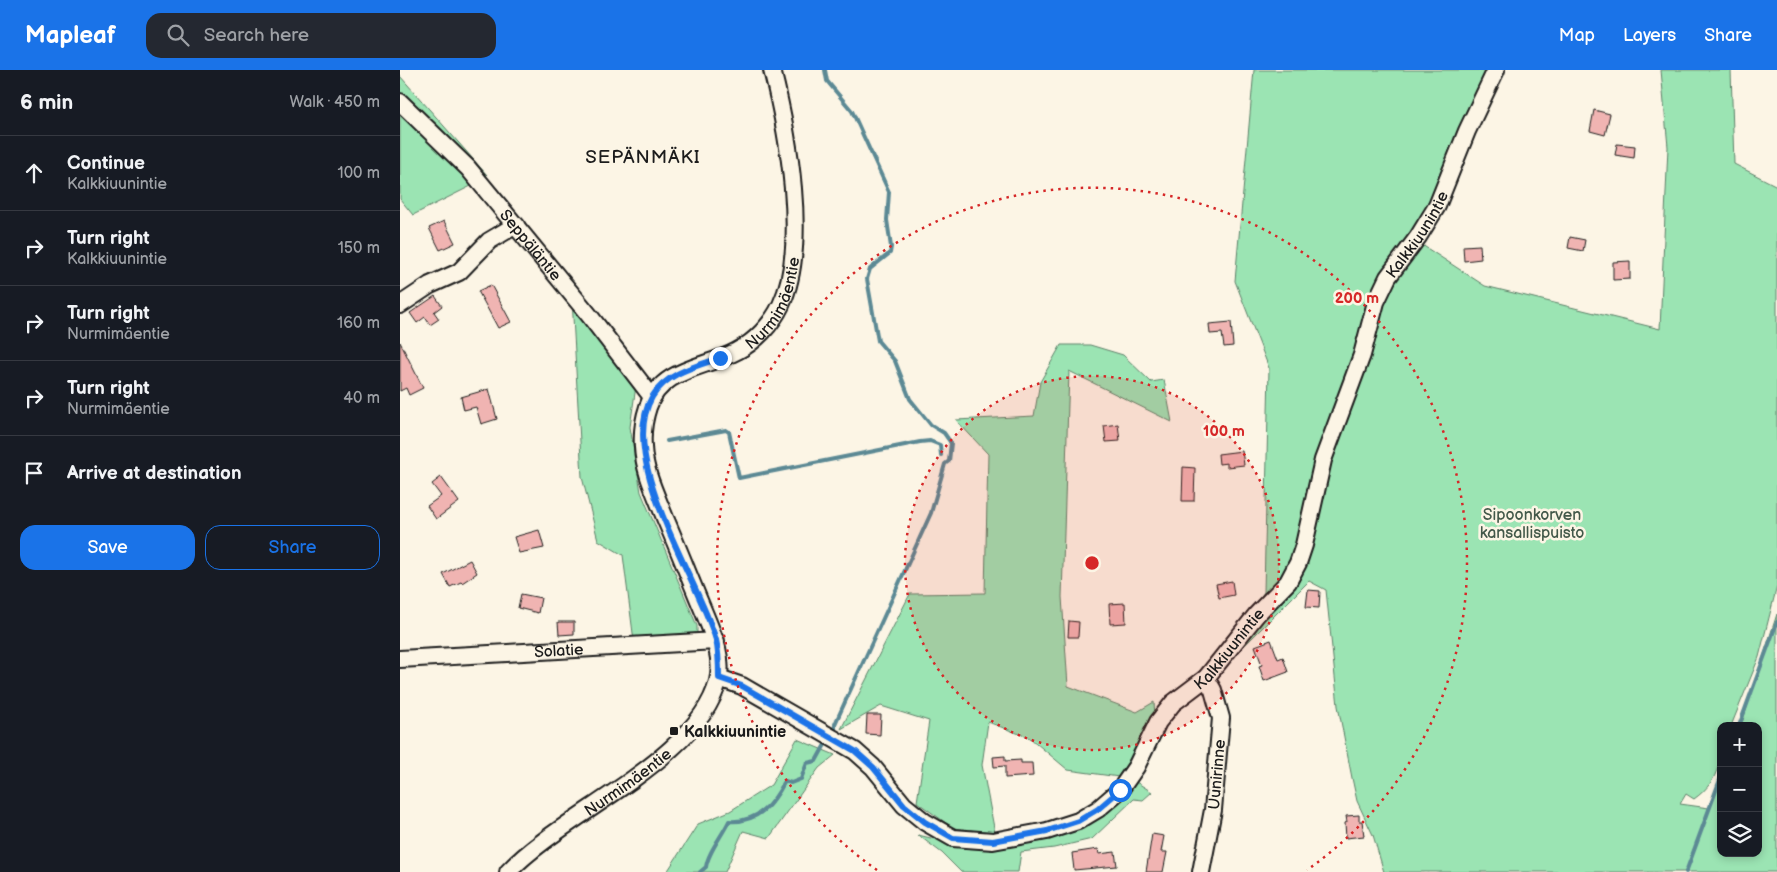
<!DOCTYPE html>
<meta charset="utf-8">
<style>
:root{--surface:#171b24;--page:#242831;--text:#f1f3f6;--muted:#9ea1a6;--line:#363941;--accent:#1a73e8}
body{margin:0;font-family:"Balsamiq Sans",sans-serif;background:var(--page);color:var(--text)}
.controls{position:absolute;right:15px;bottom:15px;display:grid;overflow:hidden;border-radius:10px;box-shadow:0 2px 8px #0003}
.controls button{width:45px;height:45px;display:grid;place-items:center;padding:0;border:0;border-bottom:1px solid var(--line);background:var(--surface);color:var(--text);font:25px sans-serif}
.stop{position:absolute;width:15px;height:15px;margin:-11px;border:4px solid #1a73e8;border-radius:50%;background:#fff}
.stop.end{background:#1a73e8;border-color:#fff;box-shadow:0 1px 5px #0008}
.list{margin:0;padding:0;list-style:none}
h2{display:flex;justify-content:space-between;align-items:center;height:65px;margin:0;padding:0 20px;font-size:21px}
h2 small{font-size:16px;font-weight:400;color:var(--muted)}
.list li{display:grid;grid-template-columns:32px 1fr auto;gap:15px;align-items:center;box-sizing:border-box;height:75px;padding:0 20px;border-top:1px solid var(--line)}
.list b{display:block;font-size:19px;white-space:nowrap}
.list p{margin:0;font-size:16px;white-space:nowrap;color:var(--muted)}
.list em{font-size:16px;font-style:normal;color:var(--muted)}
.actions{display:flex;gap:10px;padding:15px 20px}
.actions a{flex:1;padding:11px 0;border:1px solid var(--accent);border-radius:15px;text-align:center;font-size:18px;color:var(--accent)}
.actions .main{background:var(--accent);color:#fff}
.icon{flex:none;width:28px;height:28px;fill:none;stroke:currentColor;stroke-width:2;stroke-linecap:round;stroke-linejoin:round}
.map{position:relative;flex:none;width:1377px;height:802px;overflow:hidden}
header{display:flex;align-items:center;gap:30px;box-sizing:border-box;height:70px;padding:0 25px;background:var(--accent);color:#fff}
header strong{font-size:24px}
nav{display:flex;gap:28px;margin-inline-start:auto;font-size:18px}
.search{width:350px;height:45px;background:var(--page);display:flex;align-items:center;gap:12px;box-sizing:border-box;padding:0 18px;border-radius:15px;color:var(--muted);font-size:19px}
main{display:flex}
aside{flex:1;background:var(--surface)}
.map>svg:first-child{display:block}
.green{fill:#9be4b3;stroke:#5c8068}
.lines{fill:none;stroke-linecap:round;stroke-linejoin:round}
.stream{stroke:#5b8994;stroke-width:4}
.building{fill:#f0b4b2;stroke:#1c1c1c}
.minor-casing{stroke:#1c1c1c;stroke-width:20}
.minor{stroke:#fcf5e5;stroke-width:16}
.route{stroke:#1a73e8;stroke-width:6}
.ring{fill:none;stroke:#d62828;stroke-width:2.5;stroke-dasharray:2.5 5}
.poi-dot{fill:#1c1c1c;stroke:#fcf5e5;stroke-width:2}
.labels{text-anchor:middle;stroke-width:5;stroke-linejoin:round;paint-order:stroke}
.street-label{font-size:16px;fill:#1c1c1c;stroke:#fcf5e5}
.park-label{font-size:16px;fill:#425849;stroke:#fcf5e5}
.poi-label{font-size:16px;font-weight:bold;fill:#1c1c1c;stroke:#fcf5e5;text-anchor:start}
.quarter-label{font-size:19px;letter-spacing:1px;fill:#1c1c1c;stroke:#fcf5e5}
.centre{fill:#d62828;stroke:#fcf5e5;stroke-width:2.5}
.ring-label{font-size:15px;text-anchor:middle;font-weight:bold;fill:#d62828;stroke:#fcf5e5;stroke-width:5;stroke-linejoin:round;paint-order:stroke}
</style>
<header>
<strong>Mapleaf</strong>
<div class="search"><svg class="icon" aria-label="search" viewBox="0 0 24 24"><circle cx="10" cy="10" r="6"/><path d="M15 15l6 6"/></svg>Search here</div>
<nav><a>Map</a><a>Layers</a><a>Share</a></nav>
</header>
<main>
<aside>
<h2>6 min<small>Walk · 450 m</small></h2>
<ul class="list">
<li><svg class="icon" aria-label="ahead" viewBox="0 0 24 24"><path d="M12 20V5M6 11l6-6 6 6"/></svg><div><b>Continue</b><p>Kalkkiuunintie</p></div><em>100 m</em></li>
<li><svg class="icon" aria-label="right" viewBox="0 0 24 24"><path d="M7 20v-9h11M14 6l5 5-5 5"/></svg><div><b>Turn right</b><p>Kalkkiuunintie</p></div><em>150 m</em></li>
<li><svg class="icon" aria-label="right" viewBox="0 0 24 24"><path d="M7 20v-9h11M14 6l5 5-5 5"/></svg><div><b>Turn right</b><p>Nurmimäentie</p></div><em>160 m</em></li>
<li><svg class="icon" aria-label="right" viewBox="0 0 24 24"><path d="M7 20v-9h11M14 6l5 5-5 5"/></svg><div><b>Turn right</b><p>Nurmimäentie</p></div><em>40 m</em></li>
<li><svg class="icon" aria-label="arrive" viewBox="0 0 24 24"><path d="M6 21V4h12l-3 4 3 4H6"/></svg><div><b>Arrive at destination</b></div></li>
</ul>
<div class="actions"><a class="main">Save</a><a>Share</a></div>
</aside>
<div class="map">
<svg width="1377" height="802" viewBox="0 0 1377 802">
<rect width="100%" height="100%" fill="#fcf5e5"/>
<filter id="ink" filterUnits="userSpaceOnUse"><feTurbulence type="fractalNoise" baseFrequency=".02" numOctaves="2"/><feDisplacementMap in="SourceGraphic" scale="10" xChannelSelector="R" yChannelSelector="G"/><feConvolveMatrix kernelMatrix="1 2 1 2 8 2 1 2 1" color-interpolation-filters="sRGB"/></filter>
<g filter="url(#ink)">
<path class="green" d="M854 0H1098L1019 173 1085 216 1260 259 1268 77 1261 0H1331L1334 94 1377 116V516L1359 587 1331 656H1321C1321 687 1322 709 1294 729L1286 724 1280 734 1309 738 1321 713V783H1358V656H1341L1377 544V802H984L973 765 957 731 952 708 938 636 926 520 909 511 822 598 814 595 864 522 869 298 835 211Z
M0 6 87 105 77 113 13 145 0 129Z
M172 229 236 316 230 357 241 422 297 556V563L234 571 223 485 198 470 182 407Z
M661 275H690L723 285 751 312 764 310 772 352 669 301 662 527 668 616 737 642 754 632 755 646 719 707 668 700 630 668 588 652 582 695 595 763 553 758 517 732 529 651 481 636 441 659 510 524 585 523 588 384 556 350 634 346 640 312Z
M397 669 435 685 419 698 369 768 343 761 325 802H267L298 754 330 741 371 715Z
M736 712 752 722 743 730 734 729 692 769 654 778 621 782 618 802H561L542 783 518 765 552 773 610 774 722 727Z"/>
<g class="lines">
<path class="stream" d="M425 0 427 11 452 41 489 122 487 150 491 177 490 183 470 199 467 209 478 271 495 291 510 329 531 355 544 363 551 373 549 391 545 394 531 443 435 654V661
M267 371 326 360 329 362 339 408 520 372 530 371 540 375 541 385
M1339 656 1377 552
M300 802 306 797C308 782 322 766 329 751 358 753 373 734 385 711L391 713 401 709 407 693 416 691 427 671
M1286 802 1321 707"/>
</g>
<path class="building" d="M1194 40 1210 44 1205 65 1190 61Z
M1217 74 1235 76 1234 88 1215 85Z
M44 151 55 173 40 180 29 158Z
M1170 167 1185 170 1183 181 1168 178Z
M1080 175 1081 189 1064 191 1063 176Z
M1230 191V209L1213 210V192Z
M91 215 111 252 98 258 78 221Z
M35 226 42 236 34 242 39 249 30 255 25 247 17 253 10 243Z
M831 252 833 276 824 277 822 263 810 264 809 254Z
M0 272 23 318 9 325 6 318 0 321Z
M89 319 97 349 81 354 76 337 64 340 61 327Z
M718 354 720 371 706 372 704 356Z
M842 381 844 395 827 397V393L819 394 818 384Z
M783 397 795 398 794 431H782Z
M41 407 59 432 36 449 27 436 41 426 32 414Z
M139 460 144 478 119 483 114 467Z
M70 490 77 503 62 513 61 512 50 517 43 504Z
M832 511 834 525 819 528 816 514Z
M908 520 920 521 919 538 906 537Z
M121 524 141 528 138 543 118 538Z
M725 533 726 553 710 554 709 534Z
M669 551 679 552 678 567H668Z
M158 552H174V564L159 565Z
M871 570 878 589 883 587 888 602 864 611 859 596 862 595 855 576Z
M467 645H481L480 665 466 664Z
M605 686V691L621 690V693H632L633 706 605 708V696L594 697 593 687Z
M959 745V751H962L964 766 946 768 945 753 947 752 946 746Z
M752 764 764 766 761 782H767L763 802H746Z
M698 779 699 784 715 782 717 796 674 800 672 783Z"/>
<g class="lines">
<defs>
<g id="minor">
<path id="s1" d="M0 32 68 98 189 245 252 327"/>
<path d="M0 235 30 215 59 202 89 171 116 155"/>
<path id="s2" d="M0 589 316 571"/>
<path id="s3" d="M319 608 342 616 455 681 473 697 504 735 525 752 553 768 593 771 647 761 678 751 698 739 720 720 736 697 758 652 773 633 806 608 857 544 888 512 898 493 904 475 923 390 962 285 976 232 988 207 1018 167 1037 136 1067 61 1096 0"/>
<path id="s4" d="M108 802C162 744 299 689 318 611 324 587 312 562 303 540 290 509 278 478 265 448 256 425 244 401 243 377 242 364 244 349 248 337 261 298 306 298 337 281 355 272 372 254 381 235 409 175 388 63 372 0"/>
<path id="s5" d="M801 802 813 740 821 648 813 620 806 608"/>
</g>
</defs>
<use href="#minor" class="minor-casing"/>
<use href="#minor" class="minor"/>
</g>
</g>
<g class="lines" filter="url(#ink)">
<path class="route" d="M320 288C296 296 266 303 252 327 216 389 298 508 316 570 319 582 319 596 319 608L342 616 455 681 473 697 504 735 525 752 553 768 593 771 647 761 678 751 698 739 720 720"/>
</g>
<circle cx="692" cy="493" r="187" fill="#d62828" fill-opacity=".12"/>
<g class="ring">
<circle cx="692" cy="493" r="187"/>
<path d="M477 800A375 375 0 1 1 907 800"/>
</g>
<rect class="poi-dot" x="269" y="656" width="10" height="10" rx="2.5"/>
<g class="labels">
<g class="street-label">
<text dy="6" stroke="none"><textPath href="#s3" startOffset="1111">Kalkkiuunintie</textPath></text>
<text dy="6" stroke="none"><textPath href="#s1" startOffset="194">Seppäläntie</textPath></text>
<text dy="6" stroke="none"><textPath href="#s4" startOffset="749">Nurmimäentie</textPath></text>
<text dy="6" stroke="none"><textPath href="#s3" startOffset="648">Kalkkiuunintie</textPath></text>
<text dy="6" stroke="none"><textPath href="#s2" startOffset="159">Solatie</textPath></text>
<text dy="6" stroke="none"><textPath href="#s5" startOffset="99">Uunirinne</textPath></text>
<text dy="6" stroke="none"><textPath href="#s4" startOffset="150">Nurmimäentie</textPath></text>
</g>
<g class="park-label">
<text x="1132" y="450">Sipoonkorven<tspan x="1132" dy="18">kansallispuisto</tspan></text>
</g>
<g class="poi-label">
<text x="284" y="667">Kalkkiuunintie</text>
</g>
<g class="quarter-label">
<text x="243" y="93">SEPÄNMÄKI</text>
</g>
</g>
<circle cx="692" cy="493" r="8" class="centre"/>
<g class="ring-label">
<text x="957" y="233">200 m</text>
<text x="824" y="366">100 m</text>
</g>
</svg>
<div class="controls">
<button>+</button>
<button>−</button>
<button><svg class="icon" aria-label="layers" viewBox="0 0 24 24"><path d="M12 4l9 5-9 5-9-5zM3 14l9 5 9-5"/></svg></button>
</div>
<div class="stop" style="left:720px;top:720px"></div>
<div class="stop end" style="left:320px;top:288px"></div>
</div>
</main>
